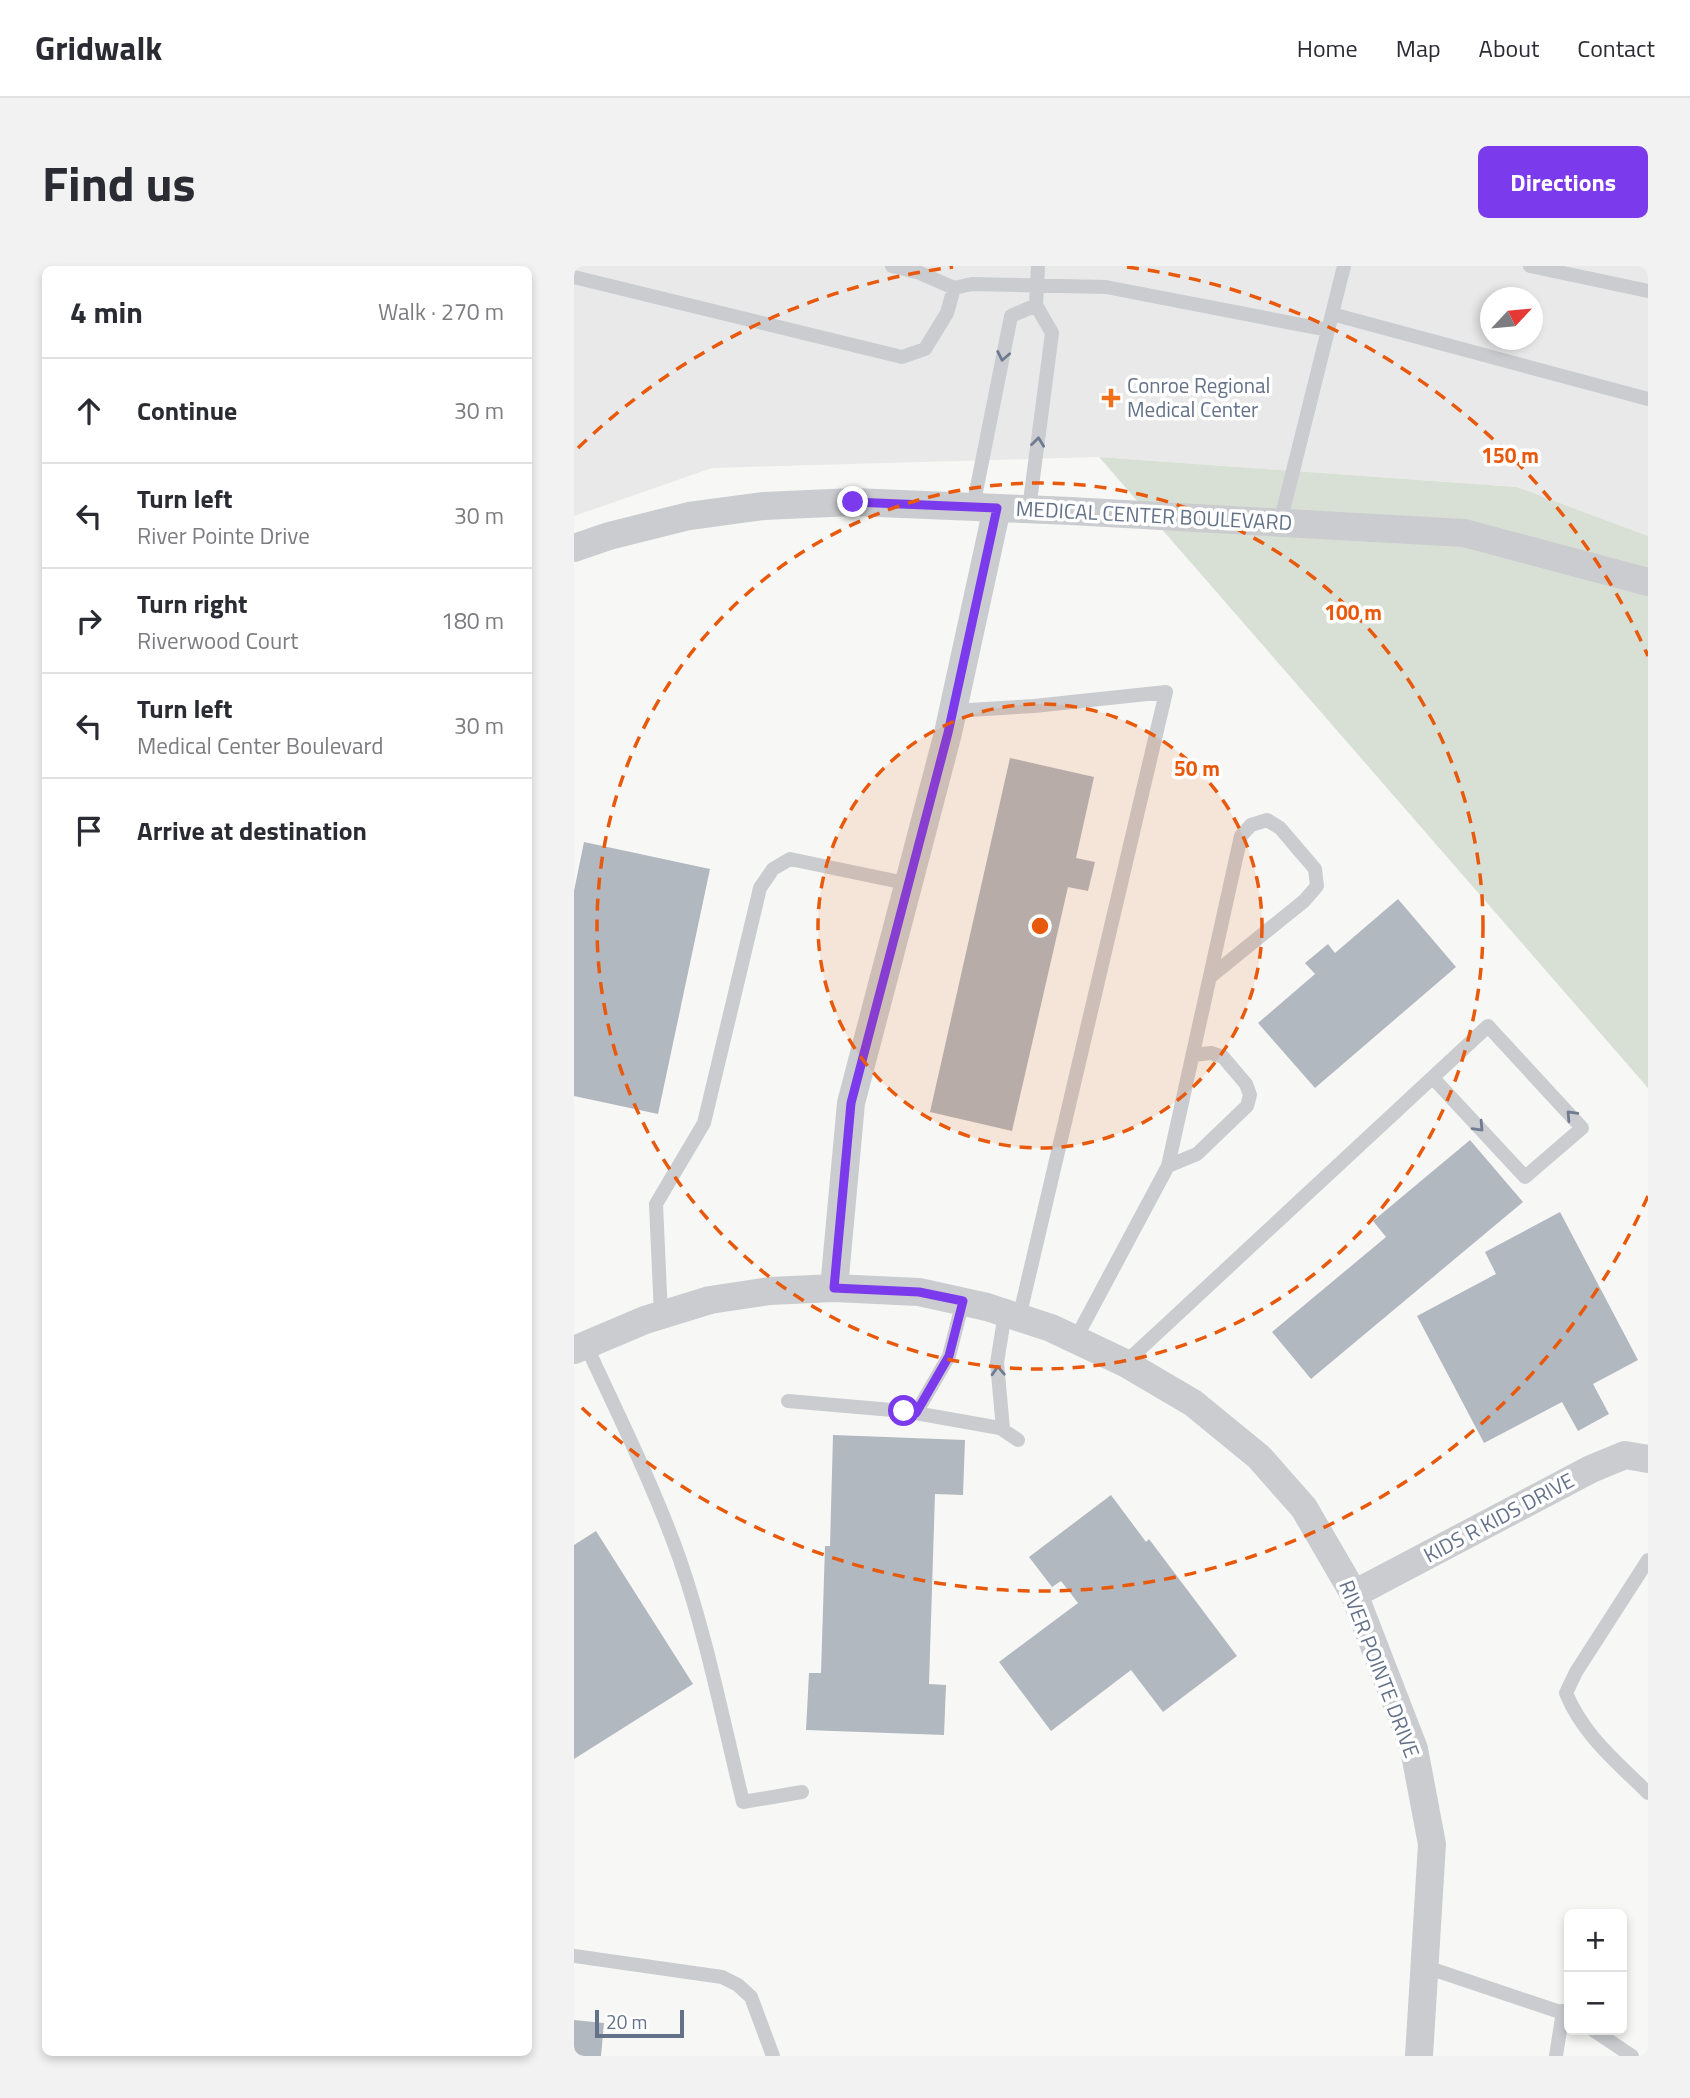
<!DOCTYPE html>
<meta charset="utf-8">
<style>
:root{--surface:#fff;--page:#f2f2f3;--text:#2b2b33;--muted:#7c7c81;--line:#e1e1e2;--accent:#7c3aed}
body{margin:0;font-family:"Titillium Web",sans-serif;background:var(--page);color:var(--text)}
.controls{position:absolute;right:21px;bottom:21px;display:grid;overflow:hidden;border-radius:10px;box-shadow:0 4px 10px #0003}
.controls button{width:63px;height:63px;display:grid;place-items:center;padding:0;border:0;border-bottom:2px solid var(--line);background:var(--surface);color:var(--text);font:35px sans-serif}
.compass{position:absolute;left:906px;top:21px;width:63px;height:63px;border-radius:50%;background:var(--surface);box-shadow:0 4px 10px #0003;rotate:64deg}
.scale{position:absolute;left:21px;bottom:18px;width:89px;box-sizing:border-box;padding-left:7px;border:4px solid #647289;border-top:0;font-size:19px;line-height:24px;white-space:nowrap;color:#647289;-webkit-text-stroke:5px #fff;paint-order:stroke}
.stop{position:absolute;width:21px;height:21px;margin:-16px;border:5px solid #7c3aed;border-radius:50%;background:#fff}
.stop.end{background:#7c3aed;border-color:#fff;box-shadow:0 2px 7px #0008}
.list{margin:0;padding:0;list-style:none}
h2{display:flex;justify-content:space-between;align-items:center;height:91px;margin:0;padding:0 28px;font-size:30px}
h2 small{font-size:23px;font-weight:400;color:var(--muted)}
.list li{display:grid;grid-template-columns:46px 1fr auto;gap:21px;align-items:center;box-sizing:border-box;height:105px;padding:0 28px;border-top:2px solid var(--line)}
.list b{display:block;font-size:26px;white-space:nowrap}
.list p{margin:0;font-size:23px;white-space:nowrap;color:var(--muted)}
.list em{font-size:23px;font-style:normal;color:var(--muted)}
.icon{flex:none;width:38px;height:38px;fill:none;stroke:currentColor;stroke-width:2;stroke-linecap:round;stroke-linejoin:round}
.map{position:relative;flex:none;width:1074px;height:1790px;overflow:hidden;border-radius:10px}
header{display:flex;align-items:center;gap:42px;box-sizing:border-box;height:98px;padding:0 35px;background:var(--surface);border-bottom:2px solid var(--line)}
header strong{font-size:33px}
nav{display:flex;gap:38px;margin-inline-start:auto;font-size:24px}
.intro{display:flex;align-items:center;justify-content:space-between;box-sizing:border-box;height:168px;padding:0 42px}
h1{margin:0;font-size:49px}
.button{padding:18px 32px;border-radius:10px;background:var(--accent);color:#fff;font-size:24px;font-weight:700}
main{display:flex;gap:42px;padding:0 42px}
aside{flex:1;background:var(--surface);border-radius:10px;box-shadow:0 4px 10px #0003}
.map>svg:first-child{display:block}
.built{fill:#e8e9e8;fill-rule:evenodd}
.green{fill:#d8e0d5}
.building{fill:#b2b8c0}
.lines{fill:none;stroke-linecap:round;stroke-linejoin:round}
.lane{stroke:#caccd0;stroke-width:14}
.street{stroke:#caccd0;stroke-width:28}
.oneway{stroke:#6e7b90}
.route{stroke:#7c3aed;stroke-width:9}
.ring{fill:none;stroke:#e8590c;stroke-width:3.5;stroke-dasharray:12 9}
.poi-dot{fill:#f2701a;stroke:#fff;stroke-width:2.5}
.labels{text-anchor:middle;stroke-width:7;stroke-linejoin:round;paint-order:stroke}
.poi-label{font-size:21px;fill:#647289;stroke:#fff;text-anchor:start}
.street-label{font-size:21px;fill:#647289;stroke:#fff}
.centre{fill:#e8590c;stroke:#fff;stroke-width:3.5}
.ring-label{font-size:21px;text-anchor:middle;font-weight:bold;fill:#e8590c;stroke:#fff;stroke-width:7;stroke-linejoin:round;paint-order:stroke}
</style>
<header>
<strong>Gridwalk</strong>
<nav><a>Home</a><a>Map</a><a>About</a><a>Contact</a></nav>
</header>
<div class="intro"><h1>Find us</h1><a class="button">Directions</a></div>
<main>
<aside>
<h2>4 min<small>Walk · 270 m</small></h2>
<ul class="list">
<li><svg class="icon" aria-label="ahead" viewBox="0 0 24 24"><path d="M12 20V5M6 11l6-6 6 6"/></svg><div><b>Continue</b></div><em>30 m</em></li>
<li><svg class="icon" aria-label="left" viewBox="0 0 24 24"><path d="M17 20v-9H6M10 6l-5 5 5 5"/></svg><div><b>Turn left</b><p>River Pointe Drive</p></div><em>30 m</em></li>
<li><svg class="icon" aria-label="right" viewBox="0 0 24 24"><path d="M7 20v-9h11M14 6l5 5-5 5"/></svg><div><b>Turn right</b><p>Riverwood Court</p></div><em>180 m</em></li>
<li><svg class="icon" aria-label="left" viewBox="0 0 24 24"><path d="M17 20v-9H6M10 6l-5 5 5 5"/></svg><div><b>Turn left</b><p>Medical Center Boulevard</p></div><em>30 m</em></li>
<li><svg class="icon" aria-label="arrive" viewBox="0 0 24 24"><path d="M6 21V4h12l-3 4 3 4H6"/></svg><div><b>Arrive at destination</b></div></li>
</ul>
</aside>
<div class="map">
<svg width="1074" height="1790" viewBox="0 0 1074 1790">
<rect width="100%" height="100%" fill="#f7f8f5"/>
<path class="built" d="M0 0H1074V270L943 221 525 191 138 202 0 250ZM916 32H958V74H916Z"/>
<path class="green" d="M525 191 943 221 1074 270V822Z"/>
<path class="building" d="M436 492 520 511 502 592 521 596 514 625 494 621 438 865 356 846Z
M10 576 136 603 84 848 0 830V625Z
M824 633 882 701 741 822 684 757 741 708 731 697 754 678 761 687Z
M896 874 949 936 737 1113 698 1066 812 971 799 955Z
M986 946 1064 1094 1019 1118 1035 1148 1004 1165 988 1136 910 1177 843 1050 922 1008 911 986Z
M259 1169 391 1174 389 1229 361 1228 355 1418 372 1419 370 1469 232 1464 235 1407H247L251 1280H256Z
M537 1229 572 1276 575 1273 663 1390 589 1446 557 1404 477 1465 425 1396 504 1337 487 1315 478 1321 455 1291Z
M22 1265 119 1418 0 1493V1279Z
M0 1754 30 1757 27 1790H0Z"/>
<g class="lines">
<path class="lane" d="M318 0 346 7 380 22
M956 0 1074 25
M0 11 328 91 351 83 373 47 380 22 398 18 532 21 754 64
M758 48 1074 133
M399 241 437 50 462 39
M455 243 478 67 462 39 464 0
M706 257 770 0
M379 445 460 440 592 426 445 1052
M594 900 623 888 673 840 676 829 672 818 649 791 637 787 619 789
M87 1049 82 938 130 857 186 622 199 603 216 593 336 618
M501 1074 594 900 667 570 677 559 693 554 706 562 741 603 743 620 730 635 636 711
M12 1079C44 1149 80 1220 106 1294 133 1372 149 1455 169 1536L228 1526
M551 1097 914 760 1008 862 951 911 859 812
M214 1135 330 1145 426 1162 444 1174
M342 1147 375 1090 389 1035
M429 1163 423 1097 431 1047
M1074 1294 1002 1406 992 1427C1009 1469 1043 1496 1074 1527
M0 1690 148 1711 164 1719 177 1731 199 1790
M852 1701 995 1749
M1019 1764 1058 1790
M982 1790 989 1745"/>
<path class="street" d="M0 282 35 270 115 250 190 240 279 236 497 245 890 267 1074 316
M260 1022 277 837 374 467 423 242
M0 1084 71 1054 136 1034 196 1025 260 1022 345 1026 413 1041 477 1062 551 1097 619 1137 685 1191 730 1242 780 1328 840 1483 858 1578 845 1790
M780 1328 1017 1203 1051 1189 1074 1193"/>
</g>
<defs><path id="oneway-chevron" d="M-2-3.5L2.5 0L-2 3.5" fill="none" stroke-width="1.6" stroke-linecap="round" stroke-linejoin="round" transform="scale(1.75)"/></defs>
<g class="oneway">
<use href="#oneway-chevron" transform="translate(429 90) rotate(101)"/>
<use href="#oneway-chevron" transform="translate(464 176) rotate(-83)"/>
<use href="#oneway-chevron" transform="translate(997 849) rotate(-133)"/>
<use href="#oneway-chevron" transform="translate(905 861) rotate(47)"/>
<use href="#oneway-chevron" transform="translate(424 1105) rotate(-93)"/>
</g>
<g class="lines">
<path class="route" d="M279 236 423 242 374 467 277 837 260 1022 345 1026 389 1035 375 1090 342 1147 330 1145"/>
</g>
<circle cx="466" cy="660" r="222" fill="#e8590c" fill-opacity=".12"/>
<g class="ring">
<circle cx="466" cy="660" r="222"/>
<circle cx="466" cy="660" r="443"/>
<path d="M1074 930A665 665 0 0 1 4 1138M4 182A665 665 0 0 1 379 1M553 1A665 665 0 0 1 1074 390"/>
</g>
<path class="poi-dot" d="M533.5 121.5h7v7h7v7h-7v7h-7v-7h-7v-7h7z"/>
<g class="labels">
<g class="poi-label">
<text x="553" y="127">Conroe Regional<tspan x="553" dy="24">Medical Center</tspan></text>
</g>
<g class="street-label">
<text transform="translate(580 250) rotate(3)" y="7">MEDICAL CENTER BOULEVARD</text>
<text transform="translate(925 1252) rotate(-28)" y="7">KIDS R KIDS DRIVE</text>
<text transform="translate(805 1403) rotate(69)" y="7">RIVER POINTE DRIVE</text>
</g>
</g>
<circle cx="466" cy="660" r="10" class="centre"/>
<g class="ring-label">
<text x="936" y="197">150 m</text>
<text x="779" y="354">100 m</text>
<text x="623" y="510">50 m</text>
</g>
</svg>
<div class="controls">
<button>+</button>
<button>−</button>
</div>
<svg class="compass" viewBox="-18 -18 36 36"><path d="M0-13l5 13h-10z" fill="#e53935"/><path d="M0 13l5-13h-10z" fill="#7c7c81"/></svg>
<div class="scale">20 m</div>
<div class="stop" style="left:330px;top:1145px"></div>
<div class="stop end" style="left:279px;top:236px"></div>
</div>
</main>
